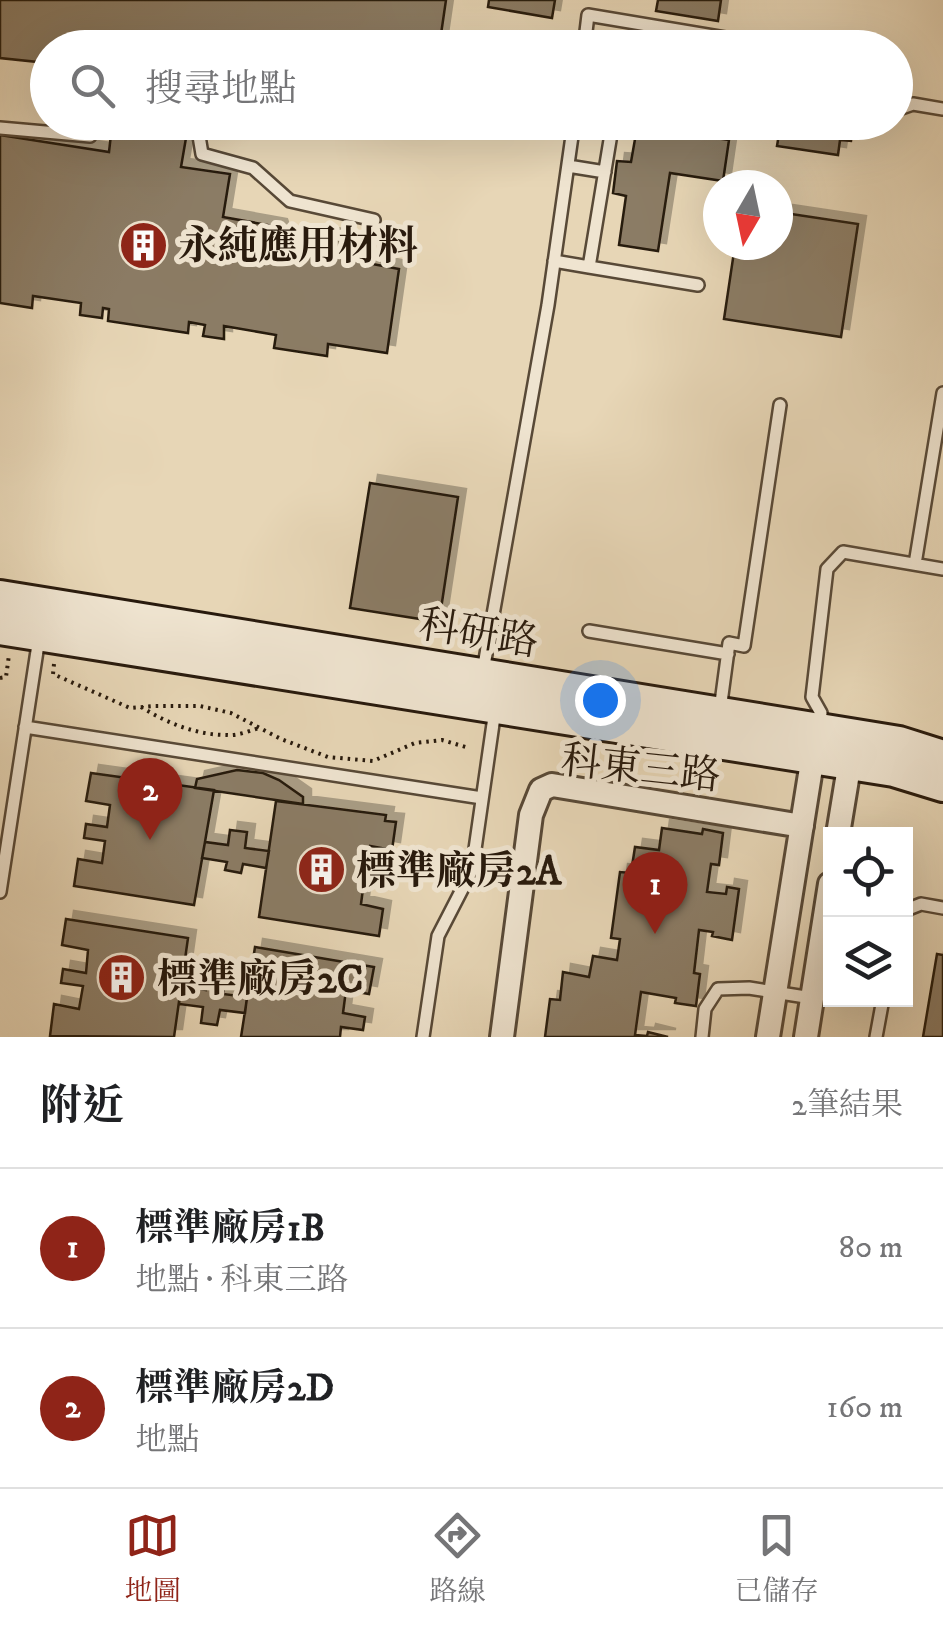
<!DOCTYPE html>
<html lang="zh-TW">
<meta charset="utf-8">
<style>
:root{--surface:#fff;--page:#f2f2f2;--text:#202124;--muted:#757577;--line:#e0e0e0;--accent:#8f2418}
body{margin:0;font-family:"IM FELL DW Pica","Noto Serif TC",serif;background:var(--page);color:var(--text)}
.controls{position:absolute;right:30px;bottom:30px;display:grid;overflow:hidden;border-radius:0px;box-shadow:0 10px 40px #0002}
.controls button{width:90px;height:90px;display:grid;place-items:center;padding:0;border:0;border-bottom:2px solid var(--line);background:var(--surface);color:var(--text);font:50px sans-serif}
.compass{position:absolute;left:703px;top:170px;width:90px;height:90px;border-radius:50%;background:var(--surface);box-shadow:0 10px 40px #0002;rotate:189deg}
.you{position:absolute;left:600px;top:700px;width:35px;height:35px;margin:-25px;border:8px solid #fff;border-radius:50%;background:#1a73e8;box-shadow:0 0 0 15px #1a73e833}
.badge{display:grid;place-items:center;width:65px;height:65px;border-radius:50%;background:var(--accent);color:#fff;font-size:32px;font-weight:700}
.pin{position:absolute;translate:-50% -82px;filter:drop-shadow(0 2px 5px #0008)}
.pin::after{content:'';position:absolute;top:52px;width:35px;height:30px;background:inherit;clip-path:polygon(0 0,100% 0,50% 100%)}
.list{margin:0;padding:0;list-style:none}
h2{display:flex;justify-content:space-between;align-items:center;height:130px;margin:0;padding:0 40px;font-size:42px}
h2 small{font-size:32px;font-weight:400;color:var(--muted)}
.list li{display:grid;grid-template-columns:65px 1fr auto;gap:30px;align-items:center;box-sizing:border-box;height:160px;padding:0 40px;border-top:2px solid var(--line)}
.list b{display:block;font-size:38px;white-space:nowrap}
.list p{margin:0;font-size:32px;white-space:nowrap;color:var(--muted)}
.list em{font-size:32px;font-style:normal;color:var(--muted)}
.icon{flex:none;width:55px;height:55px;fill:none;stroke:currentColor;stroke-width:2;stroke-linecap:round;stroke-linejoin:round}
.map{position:relative;flex:none;width:943px;height:1037px;overflow:hidden}
.search{position:absolute;background:var(--surface);box-shadow:0 10px 40px #0002;left:30px;right:30px;top:30px;height:110px;display:flex;align-items:center;gap:25px;box-sizing:border-box;padding:0 35px;border-radius:55px;color:var(--muted);font-size:38px}
.sheet{height:450px;background:var(--surface)}
nav{display:flex;justify-content:space-around;align-items:center;box-sizing:border-box;height:140px;border-top:2px solid var(--line);background:var(--surface);font-size:28px;color:var(--muted)}
nav a{display:grid;justify-items:center;gap:5px}
nav .on{color:var(--accent)}
.map>svg:first-child{display:block}
.building{fill:#8b7c65;stroke:#281a0d;stroke-width:2.5;filter:url(#shadow)}
.lines{fill:none;stroke-linecap:round;stroke-linejoin:round}
.lane-casing{stroke:#584937;stroke-width:16}
.street-casing{stroke:#584937;stroke-width:28}
.secondary-casing{stroke:#281a0d;stroke-width:38}
.path{stroke:#281a0d;stroke-width:4;stroke-dasharray:2.5 5;stroke-linecap:butt}
.lane{stroke:#efe4d0;stroke-width:11}
.street{stroke:#efe4d0;stroke-width:22}
.secondary{stroke:#efe4d0;stroke-width:32}
.labels{text-anchor:middle;stroke-width:10;stroke-linejoin:round;paint-order:stroke}
.poi-label{font-size:40px;font-weight:bold;fill:#281a0d;stroke:#efe4d0;text-anchor:start}
.street-label{font-size:40px;fill:#281a0d;stroke:#efe4d0}
</style>
<div class="map">
<svg width="943" height="1037" viewBox="0 0 943 1037">
<defs>
<filter id="shadow"><feDropShadow dx="8" dy="-8" stdDeviation="0" flood-color="#0004"/></filter>
</defs>
<rect width="100%" height="100%" fill="#e7d6b6"/>
<filter id="stains"><feTurbulence type="fractalNoise" baseFrequency=".002" numOctaves="4"/><feColorMatrix values="0 0 0 0 .2 0 0 0 0 .09 0 0 0 0 .02 0 0 0 .5 -.17"/></filter>
<radialGradient id="worn" r=".72"><stop offset=".6" stop-color="#630" stop-opacity="0"/><stop offset="1" stop-color="#630" stop-opacity=".3"/></radialGradient>
<path class="building" d="M0 0H446L439 48H48V63L0 58Z
M489 0H555L552 18 488 7Z
M658 0H721L718 21 656 11Z
M638 122H682L691 134 729 140 723 181 670 173 658 251 619 245 626 196 613 193 617 161 631 162Z
M781 122H823L853 127 851 141 840 140 838 155 777 146Z
M112 126 186 138 181 167 230 174 223 217 279 227 289 259 297 260 299 251 319 256 322 235 349 239 346 259 399 269 387 353 328 344 327 356 274 348 276 335 224 326V339L203 336 205 325 189 322 188 333 108 321 109 309 103 308 102 318 80 315 81 303 33 296 32 308 0 303V135L109 152Z
M778 212 858 224 841 337 724 319 735 245H778Z
M370 483 458 497 439 622 350 608Z
M237 770 263 773 279 780 303 797V804L195 788 197 779Z
M91 773 214 790 194 905 74 886 78 859 102 863 105 841 84 838 86 824 107 827 110 805 86 801Z
M276 801 386 815 385 821 396 822 392 850 370 846 366 868 386 871 385 885 364 881 361 904 383 909 379 936 259 917Z
M662 828 702 834 703 829 723 833 719 865 711 864 707 892 726 894 727 887 739 889 732 940 712 936 713 932 699 930 694 973 700 974 696 1006 675 1003 676 998 641 992 635 1035 647 1036 648 1032 668 1037H545L550 999 560 1000 563 972 589 977 593 956 617 960 620 939 611 938 620 872 631 873 635 847 659 850Z
M230 830 247 832 245 848 269 851 266 868 243 864 241 873 225 870 227 862 202 858 205 842 228 845Z
M66 919 188 938 174 1037 50 1036 54 1004 79 1009 83 986 61 983 63 969 86 973 88 950 62 945Z
M255 947 374 967 369 994 346 990 343 1013 365 1017 363 1030 341 1027 340 1037H241Z
M937 954 943 955V1037H923Z
M207 981 225 984 223 994 247 997 245 1013 220 1010 217 1025 201 1023 203 1007 179 1004 181 986 206 990Z"/>
<g class="lines">
<defs>
<path id="lane" d="M584 48 588 15 749 42
M896 110 913 104 943 109
M189 122 197 124 202 154 253 168 290 201 374 220 366 247
M613 122 589 267 698 285
M0 128 90 136 97 122
M568 166 605 172
M554 261 589 267
M915 564 943 393
M589 631 728 654
M483 671 548 305 574 122
M720 710 729 643 744 646 780 405
M818 726 821 713 812 697 827 569 843 552 943 569
M25 727 482 798
M0 892 39 638
M906 910 921 904 943 908
M423 1037 438 936 472 870 495 710
M702 1037 705 1009 718 989 749 988 812 998
M876 1037 883 999"/>
<path id="street" d="M838 834 852 749
M502 1037 531 815 541 790 552 785 802 826
M768 1037 815 743
M806 1037 830 884"/>
<path id="secondary" d="M0 597 899 743 943 757
M0 628 894 770 943 785"/>
</defs>
<use href="#lane" class="lane-casing"/>
<use href="#street" class="street-casing"/>
<use href="#secondary" class="secondary-casing"/>
<path class="path" d="M54 664 53 674 130 708 155 706H200L231 713 281 739 328 757 373 761 415 743 442 740 469 748
M0 678 6 677 9 655
M141 707C167 723 196 735 227 735 237 736 249 731 259 728"/>
<use href="#lane" class="lane"/>
<use href="#street" class="street"/>
<use href="#secondary" class="secondary"/>
</g>
<defs>
<symbol id="building-disc" viewBox="-11 -11 22 22"><circle r="9.5" fill="#8f2418" stroke="#efe4d0"/><path d="M-4-6H4V6H1V3H-1V6H-4ZM-2.5-4.3h1.7v1.8h-1.7ZM.8-4.3h1.7v1.8H.8ZM-2.5-1h1.7V.8h-1.7ZM.8-1h1.7V.8H.8Z" fill="#fff"/></symbol>
</defs>
<g fill-rule="evenodd">
<use href="#building-disc" x="116" y="218" width="55" height="55"/>
<use href="#building-disc" x="294" y="842" width="55" height="55"/>
<use href="#building-disc" x="94" y="950" width="55" height="55"/>
</g>
<g class="labels">
<g class="poi-label">
<text x="178" y="259">永純應用材料</text>
<text x="356" y="884">標準廠房2A</text>
<text x="157" y="992">標準廠房2C</text>
</g>
<g class="street-label">
<text transform="translate(479 632) rotate(9)" y="14">科研路</text>
<text transform="translate(641 767) rotate(6)" y="14">科東三路</text>
</g>
</g>
<rect width="100%" height="100%" filter="url(#stains)"/>
<rect width="100%" height="100%" fill="url(#worn)"/>
</svg>
<div class="controls">
<button><svg class="icon" aria-label="locate" viewBox="0 0 24 24"><circle cx="12" cy="12" r="6"/><path d="M12 2v4M12 18v4M2 12h4M18 12h4"/></svg></button>
<button><svg class="icon" aria-label="layers" viewBox="0 0 24 24"><path d="M12 4l9 5-9 5-9-5zM3 14l9 5 9-5"/></svg></button>
</div>
<svg class="compass" viewBox="-18 -18 36 36"><path d="M0-13l5 13h-10z" fill="#e53935"/><path d="M0 13l5-13h-10z" fill="#757577"/></svg>
<div class="you"></div>
<div class="pin badge" style="left:655px;top:934px">1</div>
<div class="pin badge" style="left:150px;top:840px">2</div>
<div class="search"><svg class="icon" aria-label="search" viewBox="0 0 24 24"><circle cx="10" cy="10" r="6"/><path d="M15 15l6 6"/></svg>搜尋地點</div>
</div>
<section class="sheet">
<h2>附近<small>2筆結果</small></h2>
<ul class="list">
<li><span class="badge">1</span><div><b>標準廠房1B</b><p>地點 · 科東三路</p></div><em>80 m</em></li>
<li><span class="badge">2</span><div><b>標準廠房2D</b><p>地點</p></div><em>160 m</em></li>
</ul>
</section>
<nav>
<a class="on"><svg class="icon" aria-label="map" viewBox="0 0 24 24"><path d="M3 6l6-2 6 2 6-2v14l-6 2-6-2-6 2zM9 4v14M15 6v14"/></svg>地圖</a>
<a><svg class="icon" aria-label="directions" viewBox="0 0 24 24"><path d="M12 3l9 9-9 9-9-9zM9 14v-3h6M13 9l2 2-2 2"/></svg>路線</a>
<a><svg class="icon" aria-label="saved" viewBox="0 0 24 24"><path d="M7 4h10v16l-5-4-5 4z"/></svg>已儲存</a>
</nav>
